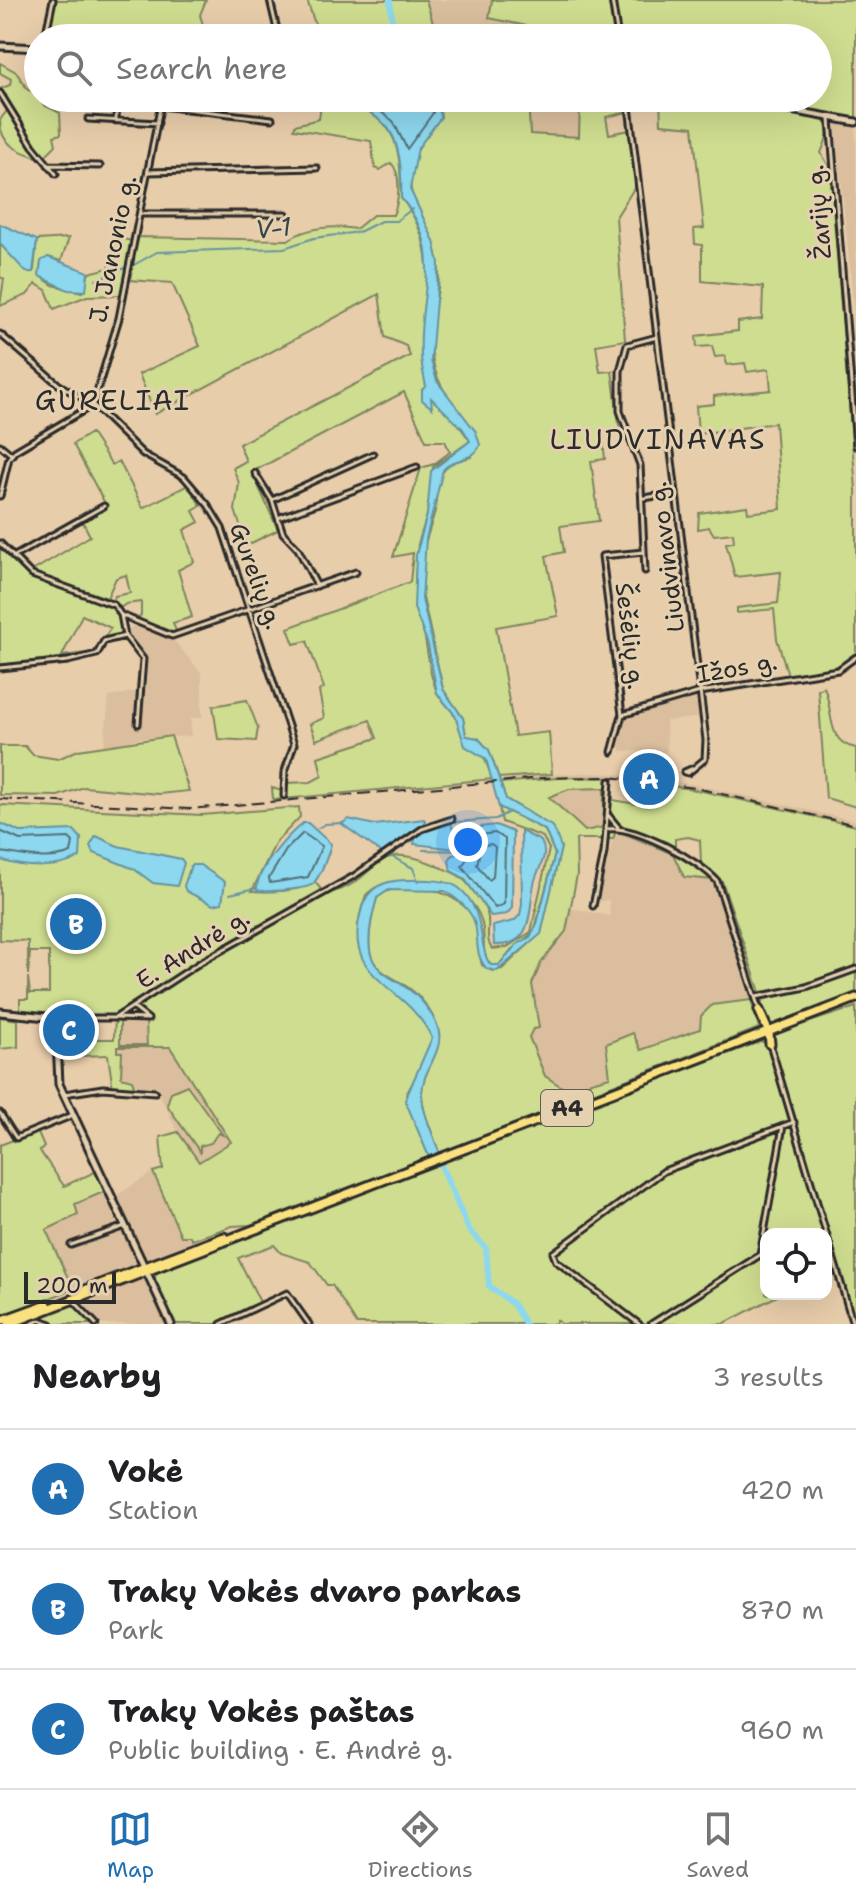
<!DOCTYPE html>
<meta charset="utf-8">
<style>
:root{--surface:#fff;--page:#f6f6f6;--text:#202124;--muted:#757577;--line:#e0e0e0;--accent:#1f6fb2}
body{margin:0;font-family:"Shantell Sans",sans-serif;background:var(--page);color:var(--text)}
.controls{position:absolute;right:24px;bottom:24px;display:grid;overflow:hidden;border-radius:16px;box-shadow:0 8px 32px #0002}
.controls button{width:72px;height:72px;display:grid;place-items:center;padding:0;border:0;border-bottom:2px solid var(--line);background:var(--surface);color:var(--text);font:40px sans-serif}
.scale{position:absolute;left:24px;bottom:20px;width:92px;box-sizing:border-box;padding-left:8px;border:4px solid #2b2b2b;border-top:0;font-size:22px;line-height:28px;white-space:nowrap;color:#2b2b2b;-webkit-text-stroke:6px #e5d0af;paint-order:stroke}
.you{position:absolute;left:468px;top:842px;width:28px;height:28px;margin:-20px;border:6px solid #fff;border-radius:50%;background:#1a73e8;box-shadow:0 0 0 12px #1a73e833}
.badge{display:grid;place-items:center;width:52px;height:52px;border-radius:50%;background:var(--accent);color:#fff;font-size:26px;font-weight:700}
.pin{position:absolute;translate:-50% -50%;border:4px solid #fff;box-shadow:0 2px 8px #0006}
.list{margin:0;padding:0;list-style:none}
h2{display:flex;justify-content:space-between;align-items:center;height:104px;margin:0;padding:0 32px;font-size:34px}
h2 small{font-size:26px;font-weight:400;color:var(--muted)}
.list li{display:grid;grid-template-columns:52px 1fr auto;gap:24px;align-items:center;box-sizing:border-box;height:120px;padding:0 32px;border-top:2px solid var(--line)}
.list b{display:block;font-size:30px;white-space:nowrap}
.list p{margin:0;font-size:26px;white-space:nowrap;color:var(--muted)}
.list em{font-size:26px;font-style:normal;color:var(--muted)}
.icon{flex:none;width:44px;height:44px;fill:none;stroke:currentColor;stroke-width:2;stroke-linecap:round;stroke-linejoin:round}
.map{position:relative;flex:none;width:856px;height:1324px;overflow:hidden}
.search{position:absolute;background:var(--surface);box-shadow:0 8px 32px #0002;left:24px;right:24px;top:24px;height:88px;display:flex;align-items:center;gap:20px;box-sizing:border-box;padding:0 28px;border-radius:44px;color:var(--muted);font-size:30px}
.sheet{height:464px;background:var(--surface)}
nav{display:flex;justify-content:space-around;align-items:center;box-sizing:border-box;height:112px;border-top:2px solid var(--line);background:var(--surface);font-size:22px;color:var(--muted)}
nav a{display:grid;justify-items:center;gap:4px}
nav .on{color:var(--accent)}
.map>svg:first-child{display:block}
.built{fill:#dabe9d}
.green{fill:#cfdd90;stroke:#7d845e;stroke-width:2;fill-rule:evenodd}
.water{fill:#8dd8ee;stroke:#6693a0;stroke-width:2}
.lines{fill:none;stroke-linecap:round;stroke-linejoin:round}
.shore{stroke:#527079;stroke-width:2}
.stream{stroke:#6693a0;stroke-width:2}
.river{stroke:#8dd8ee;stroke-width:6}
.minor-casing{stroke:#2b2b2b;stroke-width:9}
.secondary-casing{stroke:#2b2b2b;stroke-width:11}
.trunk-casing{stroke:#2b2b2b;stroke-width:13}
.minor{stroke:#e5d0af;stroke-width:3}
.secondary{stroke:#e5d0af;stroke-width:5}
.trunk{stroke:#fae180;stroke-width:7}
.rail{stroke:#2b2b2b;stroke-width:2;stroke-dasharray:12 6;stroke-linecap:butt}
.labels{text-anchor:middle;stroke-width:6;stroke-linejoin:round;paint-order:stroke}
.shield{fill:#e5d0af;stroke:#635c53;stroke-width:2}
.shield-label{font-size:22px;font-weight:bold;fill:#2b2b2b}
.street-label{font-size:24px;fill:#2b2b2b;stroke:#e5d0af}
.water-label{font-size:26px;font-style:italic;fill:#3a4548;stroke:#e5d0af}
.quarter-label{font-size:28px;letter-spacing:2px;fill:#2b2b2b;stroke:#e5d0af}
</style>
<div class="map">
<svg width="856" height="1324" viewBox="0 0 856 1324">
<rect width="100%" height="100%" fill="#e8cdaa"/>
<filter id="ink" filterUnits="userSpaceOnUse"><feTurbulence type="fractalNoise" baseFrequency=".0125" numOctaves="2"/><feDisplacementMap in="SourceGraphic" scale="16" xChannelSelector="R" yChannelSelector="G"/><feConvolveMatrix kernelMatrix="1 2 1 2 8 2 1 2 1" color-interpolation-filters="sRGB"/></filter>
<g filter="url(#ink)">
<path class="built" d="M426 0H492L489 18 542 29 540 38 437 36Z
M580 98 579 138 530 134 529 114 541 99Z
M835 122 856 126V336L850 268Z
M134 625 172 638 202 674V718H191V736L141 738 104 746 109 697 146 689 147 658 128 634 122 635Z
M695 696 698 697 701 717 666 721 667 752 622 751 619 746 624 716Z
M582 773 622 774 696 785 856 821V826L673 786 594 778 514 781V777Z
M605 788 604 827 585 831 548 796 569 789Z
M615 830 674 854 684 877 715 881 721 892 751 1000 712 1005 701 1029 640 1051 633 1034 605 1052 611 1077 565 1089 545 1076 529 1037 533 1029 532 984 541 963 566 931 570 908 610 916 609 899 598 902Z
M147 1021V1045L120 1046V1022Z
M117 1047H170L231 1142 198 1163 178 1132 156 1087H135L121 1077 122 1053 117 1052Z
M153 1172 181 1236H190L194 1246 148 1264 116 1196Z
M106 1191 138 1261 130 1268 74 1290 46 1230 78 1215 75 1204Z
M145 1277 170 1324H94L74 1302Z"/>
<path class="green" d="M56 0H206L200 15 207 38H47Z
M307 0H426L437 36 447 38H428L421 33 410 32 414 35 402 36V31L384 34V38H288L364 31 362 22 323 27 315 24Z
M492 0H610L616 38H540L541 29 489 18Z
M613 0H856V120L736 98H818V38H620Z
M0 63 16 72 28 90 37 92 44 105 60 113 61 134 54 136 56 145 42 159C25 153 0 148 0 121 1 117 8 111 10 106L6 95 0 98V89L10 85 11 79 0 73Z
M322 98H363L362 105C369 114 380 118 387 127 401 144 401 177 401 198 449 258 415 317 426 386L422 390 456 421 470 441 433 467 427 515 418 544 415 579 431 674 437 693 455 715 465 745 483 755 493 779 273 800 272 788 285 792 286 783 311 782 322 776 318 757 377 738 370 720 316 740 310 724 324 718 319 691 324 688 307 641 294 644 288 628 410 582 413 553 393 557 421 468 434 464 450 452 445 441H426L404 392 252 472 278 530 247 545 235 510 239 483 233 468 246 461 239 444 410 356 406 346 385 337 379 294 155 414 139 374 200 346 172 283 129 280 137 237 288 240C307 227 334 225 356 229L373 215H393C399 202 402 173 391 163L380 170 375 168 371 141 294 129 295 125 319 119Z
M463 98H626L628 112 606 117 609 134 630 130 638 182 616 217 625 340 596 345 600 372 612 371 620 431 602 433 605 459 591 461 599 521 560 526 564 552 546 556 558 616 496 627 515 736 549 732 552 774 499 778 489 750 478 738 466 736 463 718 443 689 422 593 424 547 435 511 438 478 450 463 471 457 476 432C442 391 425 373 433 317 436 299 441 281 438 262 436 237 419 218 412 194 404 168 423 133 441 117L438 101 459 103ZM580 98 579 137 530 134 529 114 541 99Z
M660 98H711L822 119C833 130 825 142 821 153L830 168 856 490V654L839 667 788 675 777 639 774 609 737 613V608L778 603 781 572 735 577 726 543 734 542 733 533 714 535 709 527 698 529 699 513 747 506 748 513 781 509 775 423 698 434 696 406 714 404V396L771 390 769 369 747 372 745 363 727 365 725 356 715 357 712 346 697 347 696 336 738 331V322L762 319 763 287 702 281V245L695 244 694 229 704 228 693 127 661 124Z
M69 238 61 261 48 257 40 276 53 285 82 292 89 273 109 268 116 238 133 241 121 295 87 296 54 309 46 290 36 284 27 295 0 306 4 279 0 277V244L29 273 34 270 37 240Z
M91 433 112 465 119 461 143 508 188 485 201 506 193 511 199 522 184 530 194 562 178 570 192 617 173 623 177 634 136 621 141 615V602L126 604 120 608 112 601 115 596 130 593 126 575 116 578 107 598 31 572 90 536 82 520 107 507 73 444Z
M0 547 35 578 111 605 119 616 122 635 104 640 92 654 0 665ZM82 615 111 628 94 652 62 656Z
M824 687C834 709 825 743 856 748V807L826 798 818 690Z
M247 700 258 728 256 741 218 739 213 706Z
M171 736 189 791 159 794 84 787 58 796 0 795V746H25L33 755 58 759 78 750Z
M569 777 613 778V800L647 806 648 782 702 791 856 826V967L803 986 760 992 722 881 684 877 673 854 616 830 613 839H576L577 875 566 931 541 963 532 984 539 1028 533 1029 529 1037 545 1076 565 1089 610 1077 606 1044 633 1033 641 1050 700 1029 701 1016 712 1005 751 1000 759 1028 439 1153C434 1135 422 1113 422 1094 421 1068 449 1047 433 1017 403 958 349 995 377 898 403 874 461 891 476 921 483 934 477 951 482 965L492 971 502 969 541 933 561 847 530 813 506 799 500 783ZM604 788V827L585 831 549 797 569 789ZM688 837 700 840 701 863 675 850V839Z
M0 805 202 815 299 807 300 817 276 842 252 891C270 892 299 893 314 881L325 894C384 883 366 834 440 867 452 872 462 875 470 887 476 895 484 904 487 913 491 925 484 938 492 949L507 947 531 932 549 849 543 837 502 822 499 807 545 830 555 854 534 932 511 950 499 965H491C481 955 485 943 483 929 478 893 444 881 413 881 395 880 379 882 366 895 334 979 404 977 432 1038L433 1044 406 1095 429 1157 250 1225 232 1226 192 1240 190 1236H181L153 1172 163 1169 160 1137 178 1132 199 1162 231 1142 170 1047H117V1052H122L121 1077 132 1080 136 1092 113 1089 108 1055 80 1056 79 1039H114L115 1018 20 1014V999H28V977L30 993H49V952H30L28 975V941L0 940ZM146 1021 147 1045H120V1022Z
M856 971V994L774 1025 768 1022 761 1005 763 999 812 987Z
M856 1007V1324L772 1042 776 1033Z
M0 1017 18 1020V1047L0 1049Z
M762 1041 767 1045 824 1234H766V1294H781L723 1324H561L557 1320 555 1324H357L332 1285H327L310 1262 281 1253 274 1245 238 1258 261 1304 216 1324H175L154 1280 157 1272 325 1204Z
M187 1085 223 1135 218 1133 211 1143 200 1146V1152L167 1105 171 1092Z
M37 1131 44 1147 40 1151 64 1186 97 1171 106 1191 75 1204 78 1215 46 1230 73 1289 0 1318V1145Z
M74 1302 94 1324H16Z"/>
<path class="water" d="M363 98H435L441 117 418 148 410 189 434 241 439 263 431 361 437 381 476 432 480 445C474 462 453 457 443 470L426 539 422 599 443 689 463 718 466 736 478 738 489 750 506 799 553 827 561 847 541 934 497 971 487 969C464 942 496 923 445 891L389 890 377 898C348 996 407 960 436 1023 449 1049 421 1069 422 1094 422 1113 434 1135 439 1153L429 1157 405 1100 432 1038C406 982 339 981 362 908 368 887 384 881 404 880 420 880 445 878 459 888 487 910 478 953 491 965H499L516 945 530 937 537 924 555 854 545 830 499 807 486 759 465 746 455 715 437 693 428 645 414 608 416 555 427 515 431 471 470 441 463 429 431 398 432 408 422 400V390L426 386C424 376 421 365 421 355 417 293 447 253 401 198 402 177 401 144 387 127 380 118 369 114 362 105Z
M0 224 37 240 33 272H26L0 244Z
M48 257 88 272 86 291 68 290 39 276 41 261Z
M348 819 375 825 424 819 426 822 382 853 342 824Z
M451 822 457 849 414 844 415 839 428 828Z
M0 823 20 832 74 830 81 838 80 857C59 870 23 868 1 860Z
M303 823H308L331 844C329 853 320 877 313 884 307 889 265 893 257 890 255 871 288 835 303 823Z
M496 825 513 832 512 908 507 914 491 916 464 878 451 871 449 861 452 855 463 853V829Z
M521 831 541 841C550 857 537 868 534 884 528 910 535 947 494 945L493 926 514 921 520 915 522 904Z
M96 836 118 846 181 859 184 863 177 886 153 883 134 869 94 853 90 846Z
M191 865H200L225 882 222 903 213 905 186 891 184 886Z"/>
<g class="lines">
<path class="shore" d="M370 98 373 106 393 121 407 149 433 113 430 98
M0 831 20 840 69 838 73 842 71 853C49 862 23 855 0 852
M303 833 322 846 308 877 270 883 269 878 286 850Z
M495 833 505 839 504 904 495 908 462 866 470 855 471 836Z
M491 844 495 847 493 877 489 880 477 865 481 846Z"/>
<path class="stream" d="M132 266 157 252 284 248 314 238 359 232 381 221H396L412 209
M96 280 127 267
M456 822 496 819 509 812
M318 828 325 824 343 823
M423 850 463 851
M389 855 413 868 418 881
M230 894 256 888"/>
<path class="river" d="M390 0 394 38
M433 1147 469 1230 486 1248 489 1286 513 1304 525 1324"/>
<defs>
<path id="minor" d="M270 0 279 38
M612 0 618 38
M45 38 53 0
M0 93 33 146 56 174
M628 98 706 740 705 759 688 773 684 772 693 768
M161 106 272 119
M88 119 158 123
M830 119 856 446
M116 121 117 98
M48 165 100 166
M148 172 317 168
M140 214H286
M0 334 58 384 93 405 143 454 184 477 208 505 222 528 294 744 285 771 284 796
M93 405 119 318 162 98
M0 445 12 455
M255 473 272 500 283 533 298 549 317 586
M0 496 9 458 15 451 93 405
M644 498 675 493
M272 500 373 454
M278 518 417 467
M0 543 32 575 114 605 121 615 125 636 143 659 138 724
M13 557 104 506
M645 571 640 465 620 411V371L627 345 657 337
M121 615 172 636 356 572
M0 668 68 661 97 654 104 641 125 636
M622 715 700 692 838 670 856 657
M612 752 622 715 602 556 644 552
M608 815 618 827
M607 829C634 825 699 860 717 881L759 1009
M593 906 604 853 610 781
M756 997 806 987 856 969
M134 1008 148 1019
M56 1018H115L201 962 354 876 422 829 452 819
M115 1018 148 1019
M770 1044 853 1324
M64 1094 103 1088 155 1092
M0 1113 16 1138 73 1115
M71 1245 125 1226
M74 1301 96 1324
M31 1324 40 1320 51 1324
M221 1324 287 1293 309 1324
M639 1324 556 1261 553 1253 664 1171 794 1122
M651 1324 760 1255 783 1126"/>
<path id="secondary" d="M403 38H413
M0 46 38 48
M724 98 856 122
M0 1012 56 1018 59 1084 171 1324"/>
<path id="trunk" d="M759 1010 769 1033 770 1044
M82 1291 224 1237
M0 1321 47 1304
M9 1324 856 998"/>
</defs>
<use href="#minor" class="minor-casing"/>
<use href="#secondary" class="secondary-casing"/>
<use href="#trunk" class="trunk-casing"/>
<use href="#minor" class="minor"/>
<use href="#secondary" class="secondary"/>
<use href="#trunk" class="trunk"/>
<path class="rail" d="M0 799 190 809 541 778 610 777 696 788 856 825"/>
</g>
</g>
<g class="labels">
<rect class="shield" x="541" y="1090" width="52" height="36" rx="6"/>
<g class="shield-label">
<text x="567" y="1116">A4</text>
</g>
<g class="street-label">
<text transform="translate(819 212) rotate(-95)" y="8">Žarijų g.</text>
<text transform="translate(113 249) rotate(-78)" y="8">J. Janonio g.</text>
<text transform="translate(667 557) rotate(-97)" y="8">Liudvinavo g.</text>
<text transform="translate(256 576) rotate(70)" y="8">Gurelių g.</text>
<text transform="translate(630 636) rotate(83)" y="8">Šešėlių g.</text>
<text transform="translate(737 668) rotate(-10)" y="8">Ižos g.</text>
<text transform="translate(193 949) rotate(-32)" y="8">E. Andrė g.</text>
</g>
<g class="water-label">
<text transform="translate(273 228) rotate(-6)" y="9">V-1</text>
</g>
<g class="quarter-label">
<text x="113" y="410">GURELIAI</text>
<text x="658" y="449">LIUDVINAVAS</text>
</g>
</g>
</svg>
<div class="controls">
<button><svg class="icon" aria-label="locate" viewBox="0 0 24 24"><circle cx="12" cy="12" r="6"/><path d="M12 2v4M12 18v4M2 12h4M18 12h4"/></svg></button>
</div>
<div class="scale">200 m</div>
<div class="you"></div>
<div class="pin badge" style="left:649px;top:779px">A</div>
<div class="pin badge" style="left:76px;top:924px">B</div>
<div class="pin badge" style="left:69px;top:1030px">C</div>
<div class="search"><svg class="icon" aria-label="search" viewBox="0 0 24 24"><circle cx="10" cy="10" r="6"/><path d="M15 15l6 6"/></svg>Search here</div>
</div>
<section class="sheet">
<h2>Nearby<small>3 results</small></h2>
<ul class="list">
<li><span class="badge">A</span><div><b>Vokė</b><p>Station</p></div><em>420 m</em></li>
<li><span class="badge">B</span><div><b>Trakų Vokės dvaro parkas</b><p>Park</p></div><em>870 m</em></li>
<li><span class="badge">C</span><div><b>Trakų Vokės paštas</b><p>Public building · E. Andrė g.</p></div><em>960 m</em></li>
</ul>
</section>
<nav>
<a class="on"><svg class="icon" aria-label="map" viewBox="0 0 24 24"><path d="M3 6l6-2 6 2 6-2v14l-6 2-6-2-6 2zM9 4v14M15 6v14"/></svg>Map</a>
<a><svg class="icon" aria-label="directions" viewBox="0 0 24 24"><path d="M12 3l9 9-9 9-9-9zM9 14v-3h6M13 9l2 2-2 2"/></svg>Directions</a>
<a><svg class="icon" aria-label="saved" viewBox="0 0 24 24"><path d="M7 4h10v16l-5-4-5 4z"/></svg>Saved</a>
</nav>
